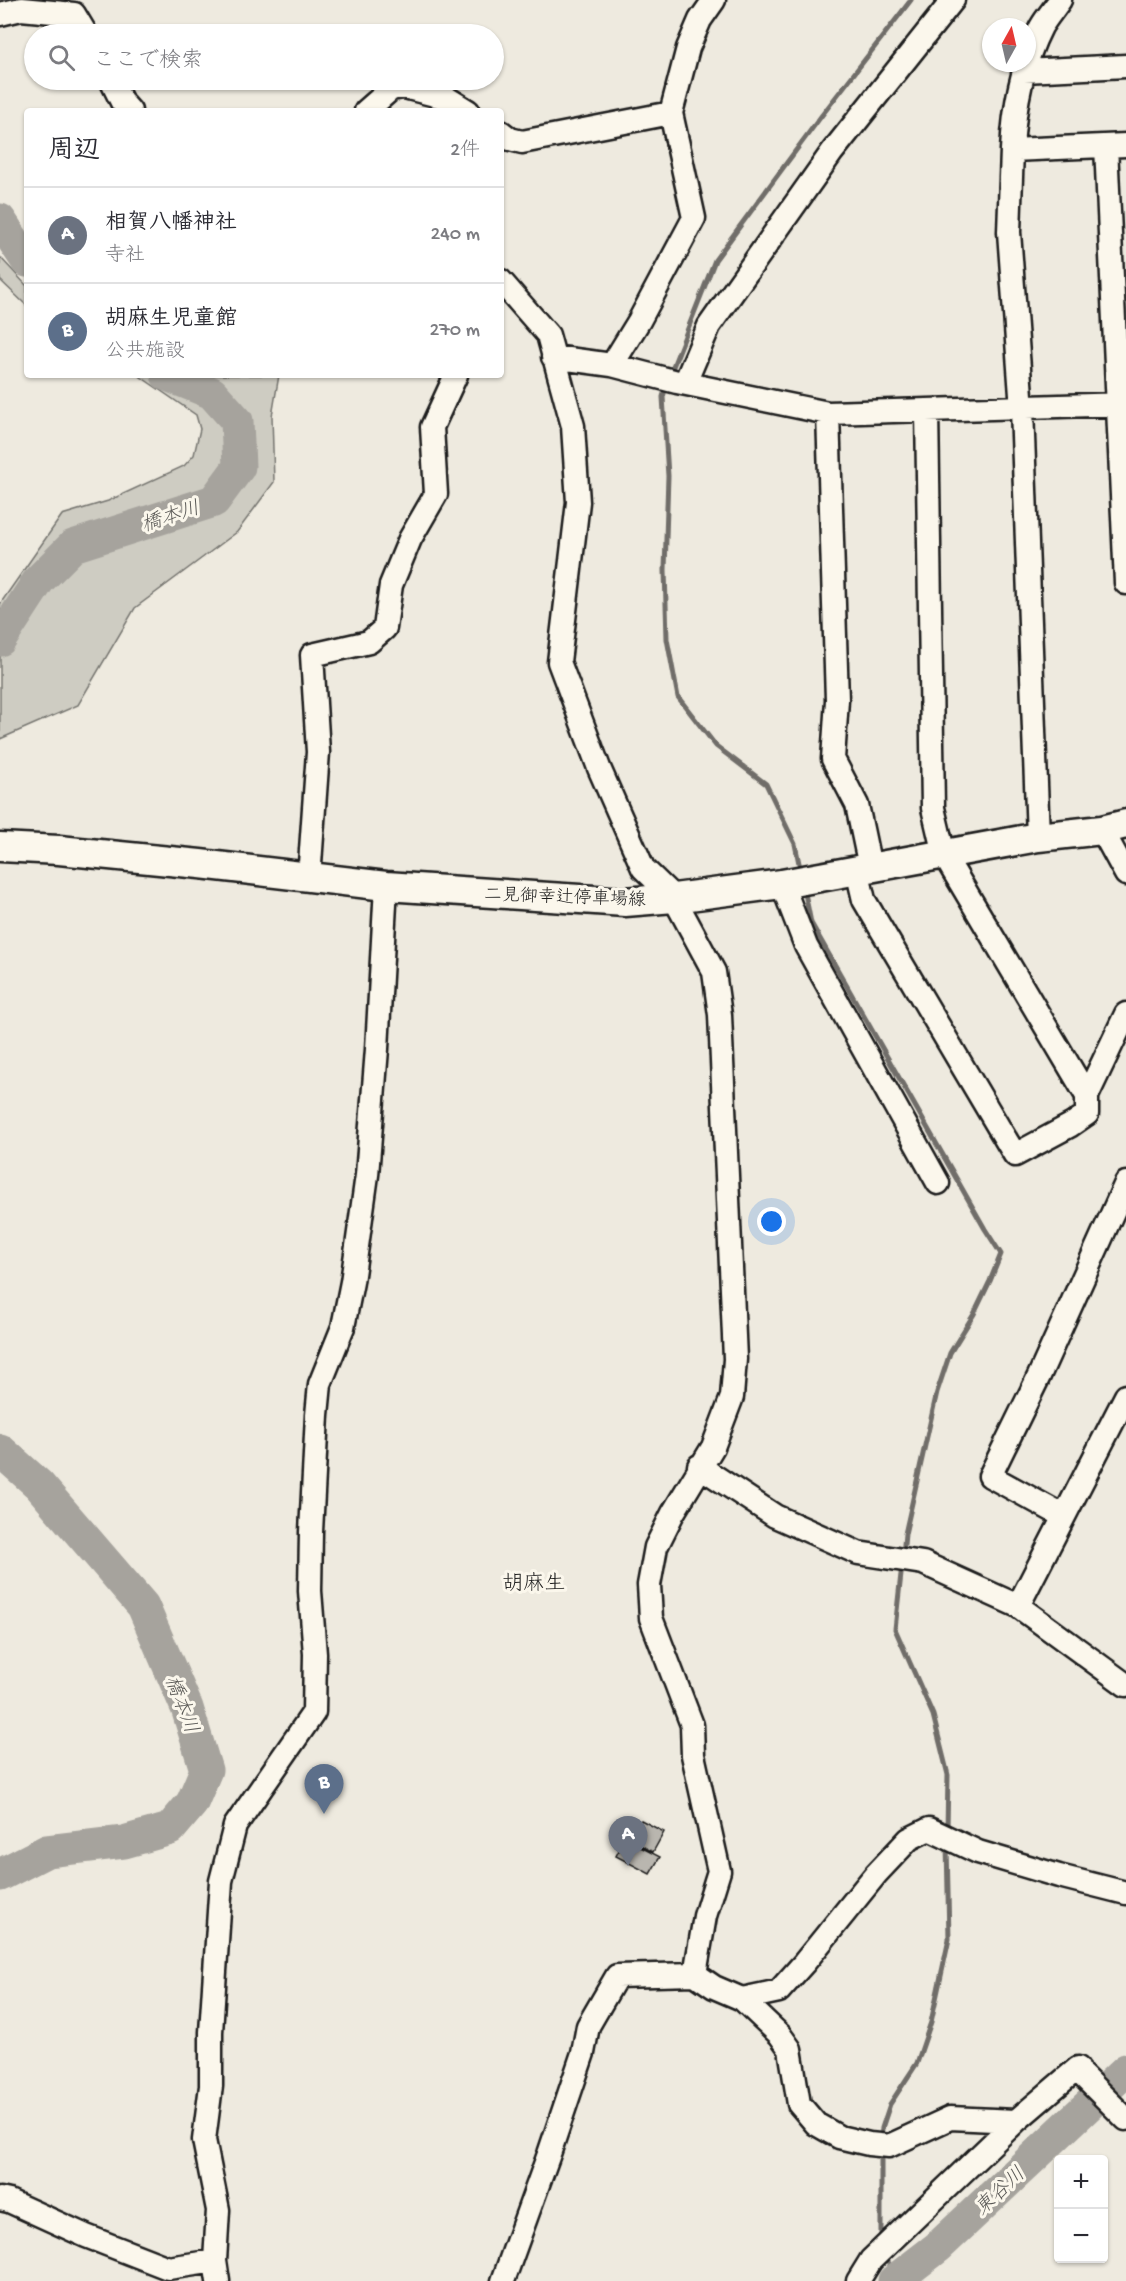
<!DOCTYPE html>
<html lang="ja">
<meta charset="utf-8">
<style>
:root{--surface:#fff;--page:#f2f2f3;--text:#2b2b33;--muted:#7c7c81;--line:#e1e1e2;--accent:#ea580c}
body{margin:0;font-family:"Gochi Hand","Klee One",sans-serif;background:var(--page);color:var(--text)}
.controls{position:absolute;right:18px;bottom:18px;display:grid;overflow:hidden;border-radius:6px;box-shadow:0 2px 4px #0004}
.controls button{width:54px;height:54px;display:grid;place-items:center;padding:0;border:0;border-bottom:2px solid var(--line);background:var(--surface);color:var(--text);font:30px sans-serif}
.compass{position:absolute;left:982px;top:18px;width:54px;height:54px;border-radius:50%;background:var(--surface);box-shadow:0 2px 4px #0004;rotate:8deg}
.you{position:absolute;left:772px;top:1222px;width:21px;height:21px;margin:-15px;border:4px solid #fff;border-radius:50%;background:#1a73e8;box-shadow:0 0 0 9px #1a73e833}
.badge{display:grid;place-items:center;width:39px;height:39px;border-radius:50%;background:var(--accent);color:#fff;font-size:20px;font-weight:700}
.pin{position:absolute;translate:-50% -50px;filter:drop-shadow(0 2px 3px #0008)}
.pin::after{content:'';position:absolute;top:32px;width:21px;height:18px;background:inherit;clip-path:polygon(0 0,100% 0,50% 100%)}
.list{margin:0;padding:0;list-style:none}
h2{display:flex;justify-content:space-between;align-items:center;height:78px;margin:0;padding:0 24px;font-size:26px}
h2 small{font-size:20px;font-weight:400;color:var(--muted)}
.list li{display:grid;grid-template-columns:39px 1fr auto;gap:18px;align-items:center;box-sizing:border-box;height:96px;padding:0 24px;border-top:2px solid var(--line)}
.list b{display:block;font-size:22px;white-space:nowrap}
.list p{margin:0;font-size:20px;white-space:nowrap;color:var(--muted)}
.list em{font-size:20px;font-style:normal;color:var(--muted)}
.icon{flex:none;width:33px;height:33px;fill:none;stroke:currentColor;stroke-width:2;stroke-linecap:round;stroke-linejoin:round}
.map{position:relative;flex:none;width:1126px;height:2281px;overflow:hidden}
.search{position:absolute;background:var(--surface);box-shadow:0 2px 4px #0004;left:24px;top:24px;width:480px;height:66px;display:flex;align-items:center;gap:15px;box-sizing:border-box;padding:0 21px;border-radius:33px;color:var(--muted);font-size:22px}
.panel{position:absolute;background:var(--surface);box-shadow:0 2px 4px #0004;left:24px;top:108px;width:480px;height:270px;border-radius:6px}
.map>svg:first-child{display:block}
.green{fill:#ceccc2;stroke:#75746f;stroke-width:1.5}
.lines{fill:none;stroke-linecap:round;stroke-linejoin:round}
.stream{stroke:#6f6d69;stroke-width:5}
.river{stroke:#a6a39d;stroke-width:33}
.building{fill:#b9b6af;stroke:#1c1c1c;stroke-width:1.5}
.minor-casing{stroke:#1c1c1c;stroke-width:27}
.major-casing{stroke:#1c1c1c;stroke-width:33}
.minor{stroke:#fbf7ec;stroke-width:22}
.major{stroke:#fbf7ec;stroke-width:28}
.labels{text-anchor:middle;stroke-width:6;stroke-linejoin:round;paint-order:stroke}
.street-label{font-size:18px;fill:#1c1c1c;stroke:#fbf7ec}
.water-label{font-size:20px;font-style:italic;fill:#5a5956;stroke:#fbf7ec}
.quarter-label{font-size:21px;fill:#1c1c1c;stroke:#fbf7ec}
</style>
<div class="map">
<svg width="1126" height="2281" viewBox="0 0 1126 2281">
<rect width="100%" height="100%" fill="#eeeadf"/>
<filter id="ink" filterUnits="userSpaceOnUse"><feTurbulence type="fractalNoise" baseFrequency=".0167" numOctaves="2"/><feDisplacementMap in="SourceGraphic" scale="12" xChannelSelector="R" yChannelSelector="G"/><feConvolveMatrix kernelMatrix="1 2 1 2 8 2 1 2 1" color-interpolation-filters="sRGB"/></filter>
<g filter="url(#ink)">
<path class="green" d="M0 257 27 286V306L0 280Z
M138 375H279L272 416 274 482 237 532 135 608 78 705 0 739V604L62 515 108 501 184 466 194 455 200 429 196 415Z"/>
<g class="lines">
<path class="stream" d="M670 374 715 260 822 115 911 0
M666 386 663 397 668 476 665 570 667 639 678 697 716 746 766 784 795 844 801 873
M804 888 811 923 985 1229 1001 1254 990 1281 974 1314 950 1353 937 1392 905 1534 903 1555
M902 1565 895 1629 933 1715 948 1775 947 1830
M881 2140 882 2128 890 2104 917 2063 931 2022 949 1939 947 1845
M881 2149V2239
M885 2254 895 2280"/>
<path class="river" d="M0 220 27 261
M0 640 39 580 73 546 214 501 239 467 237 421 212 393 167 375
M0 1450 39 1485 143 1606 187 1708 206 1770 192 1803 170 1829 124 1842 47 1851 0 1875
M894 2281 938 2247 1126 2070"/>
</g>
<path class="building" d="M641 1820 664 1832 653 1852 631 1840Z
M625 1839 660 1857 650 1874 616 1856Z"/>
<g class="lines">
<defs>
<path id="minor" d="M0 14 21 9 74 14 86 34
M1024 71 1126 66
M111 80 122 102 130 111
M366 111 391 89 404 87 447 98 468 111
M501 132 510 139 522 142 671 113
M1106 146 1126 583
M1012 150C1014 109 1022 64 1041 27 1046 18 1054 9 1060 0
M501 281 548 335 573 426 578 502 559 662 599 768 643 868 674 898 714 972 720 1015 735 1359 732 1397 713 1447 673 1513 656 1547 649 1585 651 1618 692 1725 693 1755 719 1871 705 1916 695 1974
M553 357 612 365 677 382 828 413 1126 404
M612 365 639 321 694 218 671 113 688 48 700 20 714 0
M685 383 709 326 832 152 953 0
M927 410 933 808 944 855 1087 1096 1126 1014
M828 413 837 700 833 759 857 805 870 867
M1102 830 1126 874
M1038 837 1022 409 1009 232 1012 150 1126 145
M857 870 864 900 1015 1155 1071 1125 1087 1114V1096
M309 878 318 752 312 655 369 642 385 628 391 585 410 539 436 494 432 427 456 375
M782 884 806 946 938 1183
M699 1466 775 1516 858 1553 923 1563 1018 1606 1126 1685
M1063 1516 990 1476 1039 1376 1126 1183
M1018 1606 1126 1396
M742 1999 779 1991 804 1963 876 1874 909 1839 929 1829 978 1852 1059 1876 1126 1893
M0 2199 9 2201 86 2236 168 2268 215 2261
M218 2281 215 2261 218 2210 204 2140 211 2086V2032L221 1881 235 1826 314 1712 315 1654 310 1591 311 1532 317 1415 320 1384 343 1327 352 1282 367 1175 377 1049 386 886
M503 2281 549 2154 583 2053 588 2026 617 1976 695 1974 714 1987 742 1999 780 2035 790 2049 799 2104 816 2124 839 2137 869 2144 889 2146 950 2118 1016 2121
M858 2281 871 2260 1016 2121 1078 2068 1079 2072 1126 2119"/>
<path id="major" d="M0 847 59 850 200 864 386 886 625 902 674 898 782 884 1038 837 1102 830 1126 824"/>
</defs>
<use href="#minor" class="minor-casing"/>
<use href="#major" class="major-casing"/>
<use href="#minor" class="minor"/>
<use href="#major" class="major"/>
</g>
</g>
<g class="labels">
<g class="street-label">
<text transform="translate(565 896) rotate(2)" y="6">二見御幸辻停車場線</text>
</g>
<g class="water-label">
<text transform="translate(170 515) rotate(-18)" y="7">橋本川</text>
<text transform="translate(183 1704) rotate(69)" y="7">橋本川</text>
<text transform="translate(999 2190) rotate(-43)" y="7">東谷川</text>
</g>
<g class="quarter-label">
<text x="534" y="1589">胡麻生</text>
</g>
</g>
</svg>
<div class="controls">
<button>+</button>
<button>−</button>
</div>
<svg class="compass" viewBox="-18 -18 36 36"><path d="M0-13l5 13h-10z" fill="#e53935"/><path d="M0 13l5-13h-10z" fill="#7c7c81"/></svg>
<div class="you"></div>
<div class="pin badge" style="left:628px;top:1866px;background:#6b7280">A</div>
<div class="pin badge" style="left:324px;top:1814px;background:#5c6f8a">B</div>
<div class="search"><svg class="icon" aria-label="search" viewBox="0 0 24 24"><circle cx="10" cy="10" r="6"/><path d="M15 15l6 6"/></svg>ここで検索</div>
<section class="panel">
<h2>周辺<small>2件</small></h2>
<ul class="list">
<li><span class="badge" style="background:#6b7280">A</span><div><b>相賀八幡神社</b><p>寺社</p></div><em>240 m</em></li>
<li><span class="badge" style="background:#5c6f8a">B</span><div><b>胡麻生児童館</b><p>公共施設</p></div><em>270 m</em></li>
</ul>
</section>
</div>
